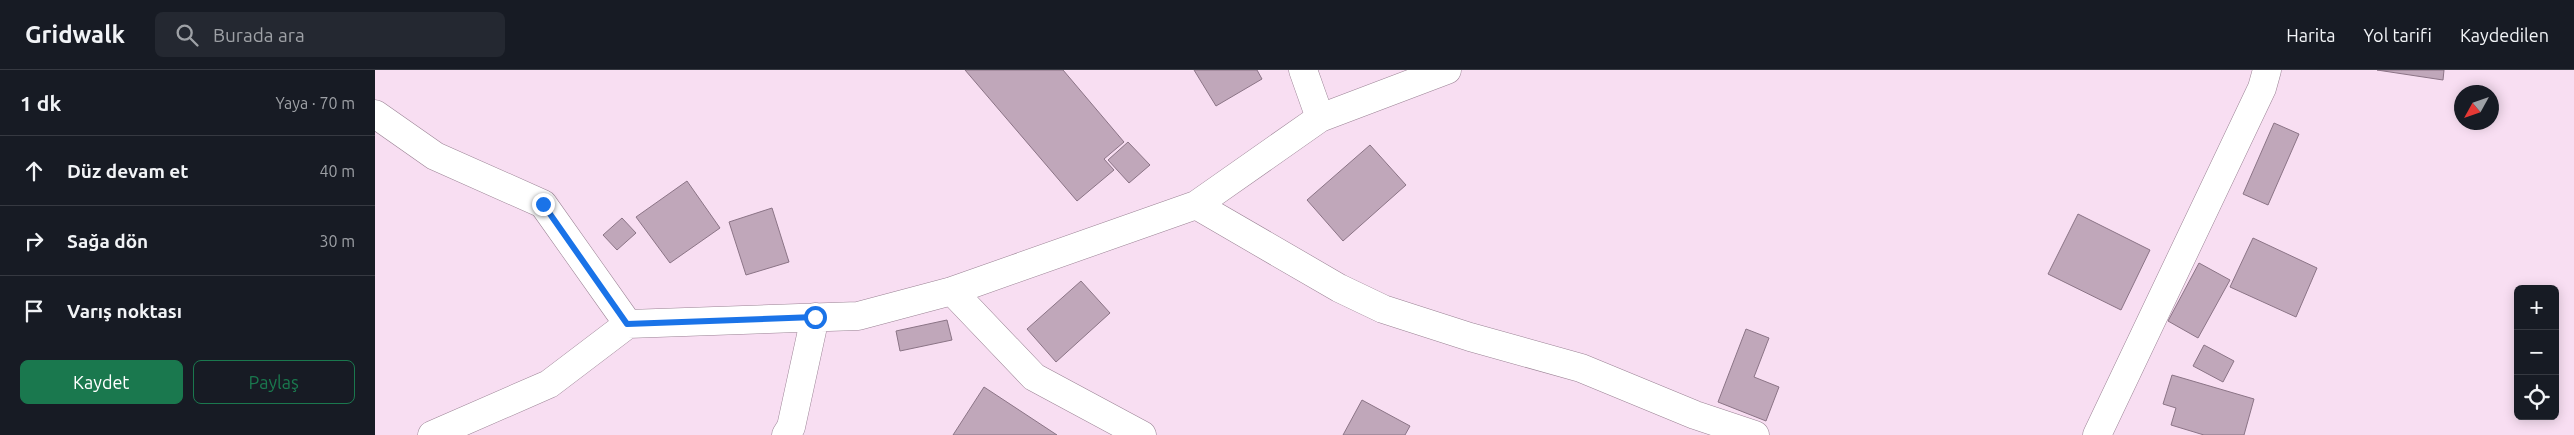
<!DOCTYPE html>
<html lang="tr">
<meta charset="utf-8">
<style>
:root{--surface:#171b24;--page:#242831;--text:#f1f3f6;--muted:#9ea1a6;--line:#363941;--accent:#1a784e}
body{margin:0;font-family:Ubuntu,sans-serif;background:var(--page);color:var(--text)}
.controls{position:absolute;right:15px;bottom:15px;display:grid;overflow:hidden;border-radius:8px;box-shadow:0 2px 12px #0003}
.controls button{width:45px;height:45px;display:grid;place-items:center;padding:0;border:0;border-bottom:1px solid var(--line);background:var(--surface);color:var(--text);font:25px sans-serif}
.compass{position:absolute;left:2079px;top:15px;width:45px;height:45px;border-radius:50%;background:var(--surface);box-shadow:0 2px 12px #0003;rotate:230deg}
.stop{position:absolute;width:15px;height:15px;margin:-11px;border:4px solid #1a73e8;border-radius:50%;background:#fff}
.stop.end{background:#1a73e8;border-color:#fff;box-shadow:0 1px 5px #0008}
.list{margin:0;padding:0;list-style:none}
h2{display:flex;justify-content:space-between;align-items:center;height:65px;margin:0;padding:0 20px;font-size:21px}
h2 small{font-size:16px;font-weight:400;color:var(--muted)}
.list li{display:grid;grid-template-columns:32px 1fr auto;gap:15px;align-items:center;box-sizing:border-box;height:70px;padding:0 20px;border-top:1px solid var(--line)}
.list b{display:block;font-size:19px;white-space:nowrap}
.list em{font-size:16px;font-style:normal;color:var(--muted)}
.actions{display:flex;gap:10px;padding:15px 20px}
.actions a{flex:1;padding:11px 0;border:1px solid var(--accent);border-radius:8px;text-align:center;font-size:18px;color:var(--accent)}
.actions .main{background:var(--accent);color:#fff}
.icon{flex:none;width:28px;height:28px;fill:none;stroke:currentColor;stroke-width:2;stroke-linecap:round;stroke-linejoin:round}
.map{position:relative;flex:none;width:2199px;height:365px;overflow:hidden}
header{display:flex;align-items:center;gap:30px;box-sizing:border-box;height:70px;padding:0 25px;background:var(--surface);border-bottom:1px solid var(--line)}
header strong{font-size:24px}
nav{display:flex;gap:28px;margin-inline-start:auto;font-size:18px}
.search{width:350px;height:45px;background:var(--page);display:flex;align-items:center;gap:12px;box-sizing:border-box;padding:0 18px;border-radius:8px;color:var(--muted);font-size:19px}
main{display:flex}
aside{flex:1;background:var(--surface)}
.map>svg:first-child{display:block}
.building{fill:#c0a7ba;stroke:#8b7486}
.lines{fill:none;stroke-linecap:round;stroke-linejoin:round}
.minor-casing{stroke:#9a8294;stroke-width:29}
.minor{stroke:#fff;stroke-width:28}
.route{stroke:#1a73e8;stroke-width:6}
</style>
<header>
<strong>Gridwalk</strong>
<div class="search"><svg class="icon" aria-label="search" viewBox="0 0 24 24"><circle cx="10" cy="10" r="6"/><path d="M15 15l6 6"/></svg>Burada ara</div>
<nav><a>Harita</a><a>Yol tarifi</a><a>Kaydedilen</a></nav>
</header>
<main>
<aside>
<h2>1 dk<small>Yaya · 70 m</small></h2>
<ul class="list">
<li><svg class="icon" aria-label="ahead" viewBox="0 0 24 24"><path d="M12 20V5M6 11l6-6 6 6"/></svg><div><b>Düz devam et</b></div><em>40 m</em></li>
<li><svg class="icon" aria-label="right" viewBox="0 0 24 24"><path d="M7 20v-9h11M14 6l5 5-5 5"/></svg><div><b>Sağa dön</b></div><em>30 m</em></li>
<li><svg class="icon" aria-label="arrive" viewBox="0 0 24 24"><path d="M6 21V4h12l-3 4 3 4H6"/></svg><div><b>Varış noktası</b></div></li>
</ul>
<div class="actions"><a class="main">Kaydet</a><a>Paylaş</a></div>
</aside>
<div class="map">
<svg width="2199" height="365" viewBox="0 0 2199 365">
<rect width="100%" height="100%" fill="#f8def2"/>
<path class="building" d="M590 0H688L749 72 729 89 739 100 702 131Z
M819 0H882L887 9 841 36Z
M2002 0H2069L2068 10Z
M1899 53 1924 64 1893 135 1868 124Z
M753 72 775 95 754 113 733 90Z
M995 75 1031 115 968 171 932 130Z
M312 111 345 158 295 193 261 147Z
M397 138 414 192 371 205 354 152Z
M1703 144 1775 180 1746 240 1673 204Z
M247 148 261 163 242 180 228 165Z
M1878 168 1942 198 1921 247 1855 217Z
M1824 193 1855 210 1823 268 1793 251Z
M706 211 735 243 681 292 652 259Z
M572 250 577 270 525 281 521 261Z
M1371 259 1394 268 1379 307 1404 317 1391 351 1343 332Z
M1829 275 1859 291 1848 312 1818 296Z
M1797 305 1879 329 1869 365H1829L1796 355 1801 338 1788 334Z
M609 317 682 365H578Z
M987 330 1035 356 1030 365H968Z"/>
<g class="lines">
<defs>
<path id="minor" d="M928 0 945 48
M0 44 60 86 168 134 253 254
M821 135 964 218 1008 239 1095 267 1206 298 1320 345 1380 365
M577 221 659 307 767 365
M57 365 174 314 253 254 483 246 577 221 821 135 945 48 1072 0
M411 365 416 357 440 247
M1722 365 1887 18 1892 0"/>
</defs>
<use href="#minor" class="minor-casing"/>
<use href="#minor" class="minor"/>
</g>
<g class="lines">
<path class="route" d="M168 134 252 254 440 247"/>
</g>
</svg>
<div class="controls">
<button>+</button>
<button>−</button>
<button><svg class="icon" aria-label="locate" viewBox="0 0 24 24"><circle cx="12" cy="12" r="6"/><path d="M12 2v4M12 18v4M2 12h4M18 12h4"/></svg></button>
</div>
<svg class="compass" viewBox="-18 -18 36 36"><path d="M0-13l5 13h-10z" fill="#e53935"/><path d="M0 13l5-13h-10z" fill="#9ea1a6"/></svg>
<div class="stop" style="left:440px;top:247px"></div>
<div class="stop end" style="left:168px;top:134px"></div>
</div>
</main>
